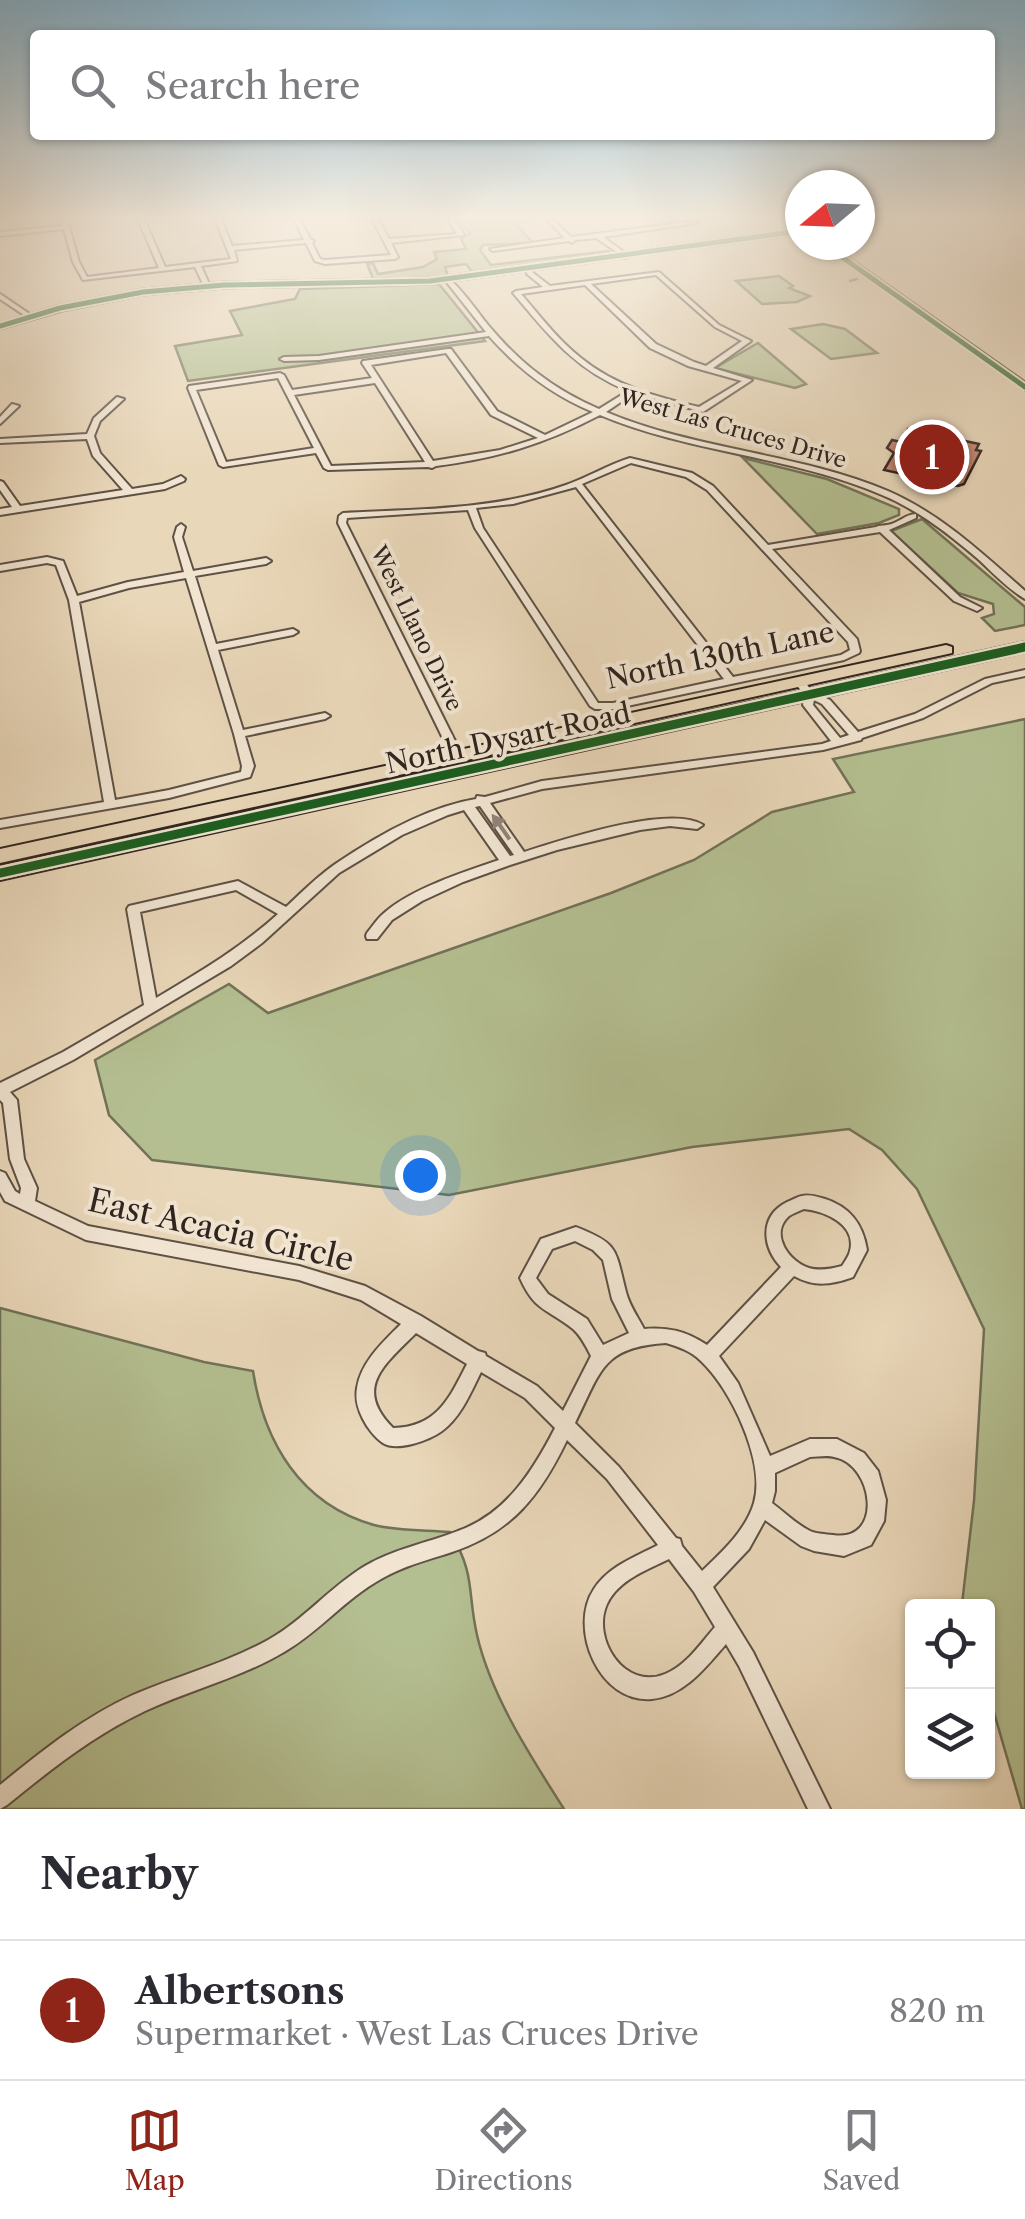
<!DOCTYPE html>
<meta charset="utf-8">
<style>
:root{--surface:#fff;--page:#f7f7f7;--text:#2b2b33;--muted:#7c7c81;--line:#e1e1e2;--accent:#8f2418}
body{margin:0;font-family:"Libre Caslon Text",serif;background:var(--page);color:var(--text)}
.controls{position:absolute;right:30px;bottom:30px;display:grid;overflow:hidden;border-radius:10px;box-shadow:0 2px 8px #0004}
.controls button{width:90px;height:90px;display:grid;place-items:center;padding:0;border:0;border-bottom:2px solid var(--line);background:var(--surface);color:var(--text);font:50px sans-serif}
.compass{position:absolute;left:785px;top:170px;width:90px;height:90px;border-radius:50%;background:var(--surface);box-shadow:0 2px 8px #0004;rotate:251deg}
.you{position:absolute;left:420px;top:1175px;width:35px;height:35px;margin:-25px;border:8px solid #fff;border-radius:50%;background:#1a73e8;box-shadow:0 0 0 15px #1a73e833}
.badge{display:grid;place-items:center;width:65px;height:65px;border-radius:50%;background:var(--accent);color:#fff;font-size:32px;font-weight:700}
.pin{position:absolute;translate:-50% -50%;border:5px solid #fff;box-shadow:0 2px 10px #0006}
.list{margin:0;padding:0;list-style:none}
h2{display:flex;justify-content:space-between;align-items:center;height:130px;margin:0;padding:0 40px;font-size:42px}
h2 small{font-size:32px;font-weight:400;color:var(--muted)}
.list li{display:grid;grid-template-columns:65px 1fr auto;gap:30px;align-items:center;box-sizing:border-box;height:140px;padding:0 40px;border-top:2px solid var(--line)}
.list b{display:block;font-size:38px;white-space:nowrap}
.list p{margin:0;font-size:32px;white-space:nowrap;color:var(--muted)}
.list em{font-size:32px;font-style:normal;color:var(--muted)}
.icon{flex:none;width:55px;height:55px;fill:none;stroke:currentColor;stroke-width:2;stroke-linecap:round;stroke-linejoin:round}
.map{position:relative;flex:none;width:1025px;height:1809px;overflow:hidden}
.search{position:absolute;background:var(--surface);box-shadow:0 2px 8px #0004;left:30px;right:30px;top:30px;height:110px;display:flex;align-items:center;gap:25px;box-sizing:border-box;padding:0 35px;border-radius:10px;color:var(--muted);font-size:38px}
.sheet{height:270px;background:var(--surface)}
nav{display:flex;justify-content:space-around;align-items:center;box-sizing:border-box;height:140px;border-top:2px solid var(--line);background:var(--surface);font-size:28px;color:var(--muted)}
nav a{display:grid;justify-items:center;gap:5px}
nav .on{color:var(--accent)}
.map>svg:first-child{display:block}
.green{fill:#b4bf91;stroke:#727258;stroke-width:2.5}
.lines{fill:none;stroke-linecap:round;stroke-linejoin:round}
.stream{stroke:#6d7d76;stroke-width:2.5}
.building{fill:#cd8772;stroke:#2f241e;stroke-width:2.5}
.street-casing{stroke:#5e5145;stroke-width:4}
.secondary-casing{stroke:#2f241e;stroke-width:3}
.primary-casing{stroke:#2f241e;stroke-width:4}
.street{fill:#f1e5d2;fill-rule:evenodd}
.secondary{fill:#f1e5d2;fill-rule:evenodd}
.primary{fill:#e9d7b9;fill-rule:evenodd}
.cycleway-far1-casing{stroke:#f1e5d2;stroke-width:9}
.cycleway-casing{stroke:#f1e5d2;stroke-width:14}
.cycleway-far1{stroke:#1b5e20;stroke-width:5}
.cycleway{stroke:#1b5e20;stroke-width:9}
.oneway{fill:#908478}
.labels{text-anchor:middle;stroke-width:8;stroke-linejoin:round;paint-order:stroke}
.far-street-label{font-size:22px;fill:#2f241e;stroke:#f1e5d2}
.street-label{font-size:28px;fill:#2f241e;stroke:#f1e5d2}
.near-street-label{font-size:32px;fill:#2f241e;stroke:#f1e5d2}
</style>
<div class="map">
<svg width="1025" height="1809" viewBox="0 0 1025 1809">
<rect width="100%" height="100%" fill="#e9d7b9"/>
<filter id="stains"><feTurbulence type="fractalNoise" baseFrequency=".002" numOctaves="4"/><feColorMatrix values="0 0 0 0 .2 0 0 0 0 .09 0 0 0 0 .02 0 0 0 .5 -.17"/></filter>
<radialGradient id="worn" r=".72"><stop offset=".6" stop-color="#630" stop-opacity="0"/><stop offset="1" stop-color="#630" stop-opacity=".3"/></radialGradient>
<path class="green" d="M456 219H542L515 223 533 243 483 245 480 250 491 265 608 251 613 254 472 272 466 264 445 267 448 277 374 281 367 264 373 263 378 274 423 267 437 259 434 252 466 249 461 239 470 233Z
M779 276 793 286 789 288 810 296 797 302 762 304 736 281Z
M439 284 485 341 188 381 175 346 242 335 230 311 295 299 300 289Z
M823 324 845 329 877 353 831 359 791 329Z
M758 343 806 384 795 388 715 368Z
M743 458 827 479 899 509V515L879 523 817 534Z
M922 519 1025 607V625L995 631 982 618 994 614 993 604 958 593 891 531Z
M1025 719V1809H1022L988 1692V1606L962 1604 974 1501 984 1329 917 1189 882 1150 849 1129 692 1147 449 1195 152 1160 109 1115 95 1060 229 984 268 1013 611 893 694 860 772 812 854 792 833 759Z
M0 1308 204 1362 253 1371C264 1442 300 1504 374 1525 397 1531 426 1530 450 1532 476 1575 467 1591 477 1635 491 1696 531 1757 564 1809H0Z"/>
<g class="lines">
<path class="stream" d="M850 281 857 279"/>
</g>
<path class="building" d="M908 429 979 444 976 450 981 451 964 484 958 486 884 470 894 453 887 448 892 440 901 442Z"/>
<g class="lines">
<defs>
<path id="street" d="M61 219H67L79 262 87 277 159 268 138 219H144L165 267 231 259 215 219H221L232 246 304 240 294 219H300L310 239 314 241 312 243 320 259 325 260 391 255 372 219H378L389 239 457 234 448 219H454L464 235 391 243 398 257 395 259 325 264 315 261 306 243 234 250 237 261 201 266 210 286 207 288 204 286 195 267 83 280 73 262 64 229 0 236V232L63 226Z
M546 219H552L571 237 695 221 698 223 603 237 628 255 626 258 596 238 575 240 572 243 569 241 493 251 490 249 565 238Z
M528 267H532V272L550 286 659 272 719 325 751 341 713 368 752 380 703 412 634 393 606 412C696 450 798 453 888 491 941 514 983 554 1025 591V599C1008 589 993 573 978 559 949 534 918 510 882 495 792 456 690 453 600 415 544 444 499 458 436 466L432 468 428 467 328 470 324 468 316 453 223 467 219 465 188 388 189 386 280 373 284 375 292 390 372 378 362 363 363 361 448 349H451L497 411 545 435 593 412C552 395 519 370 489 336L319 360 284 361 280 359 284 357 319 356 486 332 445 280 444 279 447 277C463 290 475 309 488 325 519 362 552 389 599 409L628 391C576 370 549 336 514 294L513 293 516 291 543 287 527 274ZM656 275 715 327 742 341 706 366 694 362 656 344 591 284ZM585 285 650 348 688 366 742 381 699 407C657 397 615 386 581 358 558 340 540 316 521 294ZM446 353 491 415 538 438 500 450 433 461 371 365ZM278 378 314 448 226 462 196 390ZM375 383 425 462 331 466 294 395Z
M0 294 31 315V317H27L0 299Z
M117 397 124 399 100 421 94 436 100 453 132 489 163 484 181 476 185 479 184 481 165 489 0 515V509L12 507 0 490V481L3 482 20 506 123 490 93 456 87 439 0 443V439L87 434 94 418Z
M12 404 19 406 0 424V417Z
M630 458 692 473 713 486 768 545 876 527C879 525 883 526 887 525 898 524 905 514 916 514V518L889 530 960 597 982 608 977 611 954 601 880 532 772 549 857 639 860 651 859 653 844 660 613 709H595L590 706 475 528 468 510 347 518 346 523 463 757 461 759H453L338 523 339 516 343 513C417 509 495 510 566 485 588 477 608 465 630 458ZM631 463 686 477 707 490 848 642 850 650 841 655 733 677 582 484ZM576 487 724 679 613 703H598L483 528 476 508 513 504Z
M181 524 185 527 182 537 193 571 266 558 271 561 266 564 195 576 216 644 293 629 298 632 293 635 218 650 243 730 325 713 330 716 325 719 245 736 254 766 250 777 169 798 0 828V820L104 802 69 600 56 565 47 563 0 571V565L47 557 63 561 77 596 128 582 184 572 174 537 177 527ZM186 578 234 734 242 766 241 772 169 790 115 800 79 602 129 588Z
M1025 670V676L992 683 923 718 862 738 861 740 823 750 542 789 490 803 524 852C562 840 670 804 703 825L697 829 670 826 640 830 557 850 510 865 463 882 422 901 392 920 377 939H367L366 936 367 933C372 927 377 919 383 914 410 889 464 872 499 860L464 810 448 815 402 835 339 873 262 943 231 966 73 1060 10 1092 17 1100 24 1159 37 1188 35 1201 88 1226 299 1266 365 1286 421 1316 478 1351 485 1353 486 1356 537 1386 563 1411 591 1356C586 1346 581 1336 573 1329 547 1308 535 1312 520 1278L541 1239 576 1227C620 1244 615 1250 626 1292 629 1305 638 1317 644 1329 668 1327 686 1331 707 1345L781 1267C762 1247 759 1216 787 1202 790 1201 799 1196 802 1196 809 1194 818 1197 825 1199 850 1207 863 1224 867 1250L853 1277C831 1285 814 1287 794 1276L719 1356 738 1383 770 1456 810 1439H837L864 1453 878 1471 886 1500 884 1521 871 1545 844 1556 814 1551 801 1546 765 1520 749 1549 713 1587 753 1652 830 1809H808L739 1666 726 1644C706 1667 684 1696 652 1699 599 1704 568 1628 594 1589 609 1566 635 1557 658 1545L607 1479 567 1440C540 1496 512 1532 452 1552 428 1560 403 1566 381 1579 345 1599 319 1632 284 1652 240 1678 190 1690 145 1711 94 1735 50 1770 7 1805L0 1809V1785C42 1751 84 1717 133 1695 177 1676 225 1664 268 1640 304 1620 330 1587 365 1566 394 1549 427 1543 458 1531 506 1514 533 1471 555 1428L525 1398 481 1372C471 1392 461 1417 442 1431 430 1440 397 1452 383 1443 375 1438 367 1427 363 1419 358 1409 355 1400 357 1388 361 1362 383 1342 401 1324L361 1300 299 1280 86 1240 5 1201 0 1192V1171L5 1173 15 1191 20 1194 21 1188 10 1159 3 1103 0 1100V1083L63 1052 144 1005 127 909 129 906 238 881 286 907C301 893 317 877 334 865 375 837 427 807 476 799L477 796 485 797 542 781 822 744 831 741 803 705 804 694 794 682 795 680H803L813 692 830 700 858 732 915 714 985 679ZM814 700 822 704 849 735 840 738 813 705ZM480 806 514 855 510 856 475 807ZM236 890 278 914C239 949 201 971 156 998L140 912ZM804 1209C824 1211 857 1224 850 1251 849 1256 845 1261 842 1266 831 1269 820 1271 809 1268 789 1262 769 1234 789 1216 794 1213 799 1211 804 1209ZM575 1241 593 1250 603 1260 612 1299 629 1333 603 1345 587 1319 548 1294 536 1278 552 1249ZM416 1333 467 1364C449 1399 437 1427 393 1428 353 1388 384 1365 416 1333ZM666 1343C679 1347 691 1351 701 1361 731 1389 766 1462 754 1503 746 1530 722 1552 702 1571L682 1546 680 1539 676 1538 619 1467 575 1423C601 1371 602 1347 666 1343ZM810 1457C817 1457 827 1455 834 1457 874 1464 884 1543 833 1535 825 1534 817 1534 810 1531 796 1524 784 1512 772 1503L775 1491V1473ZM669 1559 694 1592 715 1627C701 1643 686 1666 665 1674 625 1691 591 1639 607 1604 618 1580 647 1570 669 1559Z"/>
<path id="secondary" d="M860 219H883L860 223Z
M800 228V234L430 284 224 288 143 295 62 311 0 329V323L60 305 143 289 224 282 430 278Z
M821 245H831L1025 382V390Z"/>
<path id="primary" d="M1025 642V652L0 880V866Z
M946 645 952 647V653L0 863V849Z"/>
</defs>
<use href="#street" class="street-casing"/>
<use href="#secondary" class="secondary-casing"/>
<use href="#primary" class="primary-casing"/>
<use href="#street" class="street"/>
<use href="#secondary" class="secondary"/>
<use href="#primary" class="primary"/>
<defs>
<path id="cycleway-far1" d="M825 245 1025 387
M0 326 60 308 143 292 224 285 430 281 800 231"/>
<path id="cycleway" d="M0 873 1025 647"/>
</defs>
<use href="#cycleway-far1" class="cycleway-far1-casing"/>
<use href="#cycleway" class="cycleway-casing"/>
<use href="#cycleway-far1" class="cycleway-far1"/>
<use href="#cycleway" class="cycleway"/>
</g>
<defs><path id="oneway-solid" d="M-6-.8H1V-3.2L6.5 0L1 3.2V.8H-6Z" transform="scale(2.5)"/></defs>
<use class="oneway" href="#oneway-solid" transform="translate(501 827) rotate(-125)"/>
<linearGradient id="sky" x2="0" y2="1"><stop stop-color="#87b6d2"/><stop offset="0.46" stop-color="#f5ede0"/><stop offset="1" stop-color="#f5ede0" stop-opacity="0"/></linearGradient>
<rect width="1025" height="472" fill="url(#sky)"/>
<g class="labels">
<g class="far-street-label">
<text transform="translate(733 428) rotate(16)" y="8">West Las Cruces Drive</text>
<text transform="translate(417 628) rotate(64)" y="8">West Llano Drive</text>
</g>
<g class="street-label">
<text transform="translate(720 655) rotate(-12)" y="10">North 130th Lane</text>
<text transform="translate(508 738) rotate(-12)" y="10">North Dysart Road</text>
</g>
<g class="near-street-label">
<text transform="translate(221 1230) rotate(13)" y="11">East Acacia Circle</text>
</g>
</g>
<rect width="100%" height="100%" filter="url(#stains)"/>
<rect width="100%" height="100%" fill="url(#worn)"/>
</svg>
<div class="controls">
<button><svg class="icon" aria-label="locate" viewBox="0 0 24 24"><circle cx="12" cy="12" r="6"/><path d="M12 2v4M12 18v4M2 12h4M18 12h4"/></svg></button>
<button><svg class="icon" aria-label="layers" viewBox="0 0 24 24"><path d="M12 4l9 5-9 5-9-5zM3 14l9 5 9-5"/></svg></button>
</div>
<svg class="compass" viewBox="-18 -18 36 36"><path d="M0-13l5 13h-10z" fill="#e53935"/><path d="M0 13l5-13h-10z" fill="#7c7c81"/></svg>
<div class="you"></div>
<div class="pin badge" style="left:932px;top:457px">1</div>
<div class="search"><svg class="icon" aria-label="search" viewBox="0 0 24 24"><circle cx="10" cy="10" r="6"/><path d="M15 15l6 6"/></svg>Search here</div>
</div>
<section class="sheet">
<h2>Nearby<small></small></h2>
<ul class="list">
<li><span class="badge">1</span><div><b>Albertsons</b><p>Supermarket · West Las Cruces Drive</p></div><em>820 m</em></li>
</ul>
</section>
<nav>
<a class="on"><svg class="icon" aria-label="map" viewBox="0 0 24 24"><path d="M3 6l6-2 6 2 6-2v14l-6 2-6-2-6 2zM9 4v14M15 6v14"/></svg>Map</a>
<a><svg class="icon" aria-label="directions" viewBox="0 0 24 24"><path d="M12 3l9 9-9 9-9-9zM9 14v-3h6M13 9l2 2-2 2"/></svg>Directions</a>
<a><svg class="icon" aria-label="saved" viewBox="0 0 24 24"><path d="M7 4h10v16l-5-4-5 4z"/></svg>Saved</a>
</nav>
